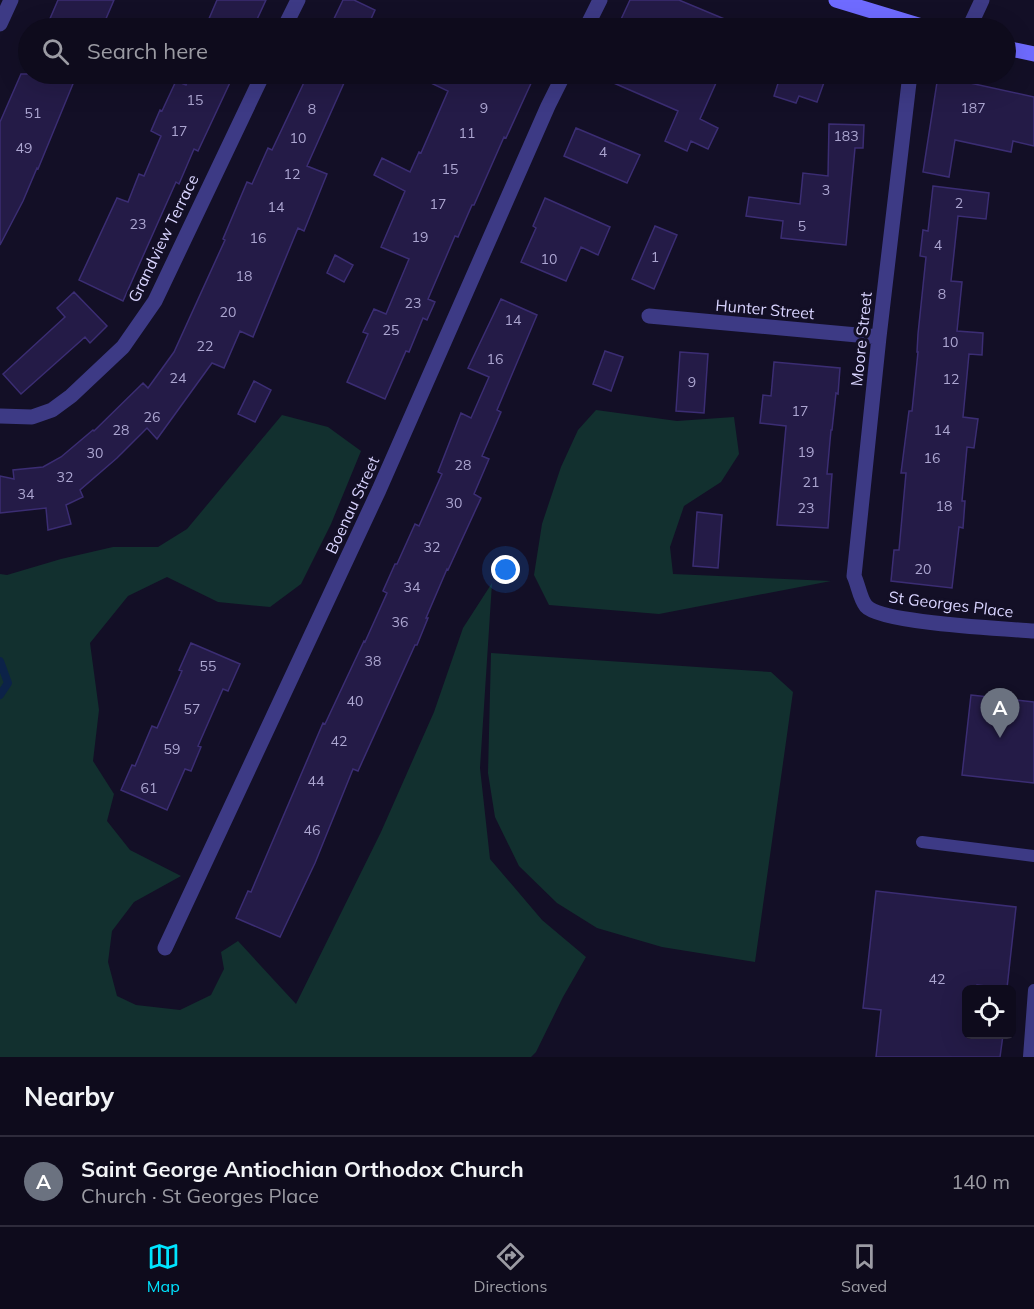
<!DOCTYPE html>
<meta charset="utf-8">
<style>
:root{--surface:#0e0b1c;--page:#1c1929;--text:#f1f3f6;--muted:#9b9ba3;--line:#2e2b3b;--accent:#00e5ff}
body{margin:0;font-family:Mulish,sans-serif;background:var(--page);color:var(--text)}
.controls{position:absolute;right:18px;bottom:18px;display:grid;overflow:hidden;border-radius:9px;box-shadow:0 6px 24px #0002}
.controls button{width:54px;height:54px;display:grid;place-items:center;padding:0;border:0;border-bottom:2px solid var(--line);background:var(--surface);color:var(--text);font:30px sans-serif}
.you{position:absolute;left:506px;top:570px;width:21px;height:21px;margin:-15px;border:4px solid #fff;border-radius:50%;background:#1a73e8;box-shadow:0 0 0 9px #1a73e833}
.badge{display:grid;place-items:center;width:39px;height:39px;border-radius:50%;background:var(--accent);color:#fff;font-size:20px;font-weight:700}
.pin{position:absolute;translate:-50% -50px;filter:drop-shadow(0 2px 3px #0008)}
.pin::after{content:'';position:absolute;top:32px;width:21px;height:18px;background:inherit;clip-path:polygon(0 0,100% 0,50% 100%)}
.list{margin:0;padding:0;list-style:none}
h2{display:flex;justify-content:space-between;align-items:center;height:78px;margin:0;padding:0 24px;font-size:26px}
h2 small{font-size:20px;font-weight:400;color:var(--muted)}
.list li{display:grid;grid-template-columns:39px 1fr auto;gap:18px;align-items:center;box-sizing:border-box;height:90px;padding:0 24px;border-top:2px solid var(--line)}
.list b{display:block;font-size:22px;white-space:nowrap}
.list p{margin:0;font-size:20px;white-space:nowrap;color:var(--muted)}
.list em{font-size:20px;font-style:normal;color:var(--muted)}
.icon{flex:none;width:33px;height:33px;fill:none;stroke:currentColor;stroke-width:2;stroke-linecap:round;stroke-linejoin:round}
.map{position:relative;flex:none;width:1034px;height:1057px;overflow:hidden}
.search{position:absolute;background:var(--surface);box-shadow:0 6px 24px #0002;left:18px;right:18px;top:18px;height:66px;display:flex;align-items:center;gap:15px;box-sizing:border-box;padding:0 21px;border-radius:33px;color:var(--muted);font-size:22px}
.sheet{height:168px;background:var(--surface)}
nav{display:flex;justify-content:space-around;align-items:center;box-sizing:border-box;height:84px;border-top:2px solid var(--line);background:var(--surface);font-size:16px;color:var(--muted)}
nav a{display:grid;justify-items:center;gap:3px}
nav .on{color:var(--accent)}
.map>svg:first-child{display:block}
.green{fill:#12302f}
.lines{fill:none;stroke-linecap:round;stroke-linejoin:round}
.stream{stroke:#0c2248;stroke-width:8}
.building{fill:#241b47;stroke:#3b2d73;stroke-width:1.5}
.lane{stroke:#3d3a85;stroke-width:12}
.street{stroke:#3d3a85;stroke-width:15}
.secondary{stroke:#6f6bff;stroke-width:15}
.labels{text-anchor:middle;stroke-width:6;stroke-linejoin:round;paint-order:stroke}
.number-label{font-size:14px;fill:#aca6d1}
.street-label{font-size:16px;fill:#d9d4ff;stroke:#130f26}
</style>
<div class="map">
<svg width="1034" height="1057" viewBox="0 0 1034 1057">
<rect width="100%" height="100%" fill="#130f26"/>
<path class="green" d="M596 410 677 421 734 417 739 454 721 482 684 506 670 547 673 574 831 581 659 614 549 605 534 575 542 524 561 467 578 430Z
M282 415 328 427 361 451 331 524 301 584 270 607 218 602 167 577 128 596 90 643 99 710 93 761 114 794 107 821 130 850 181 876 134 902 112 931 108 962 117 996 136 1005 180 1010 211 995 224 969 221 952 238 941 296 1004 381 832 434 712 463 628 492 583 480 768 490 859 542 920 586 957 563 997 536 1052 531 1057H0V574L7 575 61 559 113 547H158L187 529Z
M491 653 771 672 793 692 755 962 662 947 597 928 557 903 519 866 495 817 488 773Z"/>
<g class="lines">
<path class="stream" d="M0 661 8 683 0 695"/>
</g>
<path class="building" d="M58 0H114L102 28H46Z
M217 0H266L253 28H205Z
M343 0H354L375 10 367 28H343L332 23Z
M630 0H679L746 28H617Z
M21 74H61L75 79 38 169 37 168 23 201 0 245V122Z
M191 74H234L198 151 194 149 179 184 176 182 123 301 79 280 117 198 128 202 139 174 144 176 161 136 151 131 160 110 162 111 176 81 186 85Z
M308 74H348L307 166 327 174 304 231 298 228 253 337 240 331 224 368 212 363 157 439 147 428 117 458 80 490 83 497 66 505 71 524 48 530 46 508 0 513V476L14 479 13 470 43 467 61 457 93 430 94 431 143 383 148 388 174 352 225 240 223 239 247 182 252 184 268 148 272 150Z
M412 74H520L533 79 506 138 504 137 474 205H472L458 237 455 236 428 299 435 302 427 320 423 318 409 352 406 351 385 399 347 382 368 334 363 332 374 309 386 314 409 259 381 247 405 191 374 175 382 158 410 172 419 152 421 153 448 91Z
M593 74H720L700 119 718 128 708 149 691 141 687 151 665 141 678 111Z
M781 74H827L817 102 799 96 796 103 774 96Z
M938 76 1034 97V146L1013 141 1011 152 955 140 949 177 923 172Z
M829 124 864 125 863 148H855L846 245 781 238 783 221 746 216 749 197 800 204 803 173 828 176Z
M576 128 640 155 627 183 564 156Z
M933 186 989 193 986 219 958 216 951 281 962 282 957 331 983 333 982 355 969 354 963 417 978 419 974 448 967 447 962 501H965L963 528 959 527 952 588 891 581 894 550H899L906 473H901L909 411H912L918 352H917L918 334 926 257 920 256 923 230 928 231Z
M545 198 610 227 598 255 581 247 566 281 521 262 536 228 533 226Z
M655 226 677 235 654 289 632 279Z
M335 255 353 265 344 282 327 273Z
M74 292 107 326 90 343 85 337 21 394 3 374 65 317 57 308Z
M501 299 537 315 497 410 501 412 482 456 489 459 474 494 481 498 448 570 447 569 426 618H428L417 645H415L358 771 353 769 315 863 280 937 236 918 248 891 251 892 323 723 325 724 364 641 365 642 387 593 383 591 395 564H397L415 524 419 526 442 474 438 472 461 413 471 418 489 377 468 368Z
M605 351 623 357 611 391 593 384Z
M680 352 708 354 704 413 676 411Z
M774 362 840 368 838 394 836 393 832 430H831L827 474H832L828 528 777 525 786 426 760 423 763 395 771 396Z
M254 381 271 390 255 422 238 414Z
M697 512 722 515 718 568 693 566Z
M191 643 240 664 228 691 223 689 198 746 201 747 191 771 185 769 167 810 121 790 132 765 135 766 152 726 157 728 182 671 179 670Z
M971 695 1034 702V783L962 775Z
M876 891 1016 907 1007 988 977 985 976 990H966V1035H1003L1000 1057H876L881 1010 863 1008Z"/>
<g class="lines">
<path class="lane" d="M922 842 1034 856
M1029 1057 1034 990"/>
<path class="street" d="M0 24 11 0
M284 28 298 0
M586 28 600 0
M969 28 982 0
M910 74 879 337 854 576C858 584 860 599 866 606 880 623 1006 629 1034 631
M649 316 879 337
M0 416 32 417 52 410 71 396 123 347 155 301 263 74
M165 948 379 490 548 106 564 74"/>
<path class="secondary" d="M836 0 928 28
M1006 48 1034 54"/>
</g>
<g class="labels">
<g class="number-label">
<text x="195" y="105">15</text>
<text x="484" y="113">9</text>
<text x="973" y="113">187</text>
<text x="312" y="114">8</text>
<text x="33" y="118">51</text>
<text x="179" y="136">17</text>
<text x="467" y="138">11</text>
<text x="846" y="141">183</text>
<text x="298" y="143">10</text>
<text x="24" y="153">49</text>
<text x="603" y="157">4</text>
<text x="450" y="174">15</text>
<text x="292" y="179">12</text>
<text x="826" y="195">3</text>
<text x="959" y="208">2</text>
<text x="438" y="209">17</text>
<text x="276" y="212">14</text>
<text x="138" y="229">23</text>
<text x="802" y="231">5</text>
<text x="420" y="242">19</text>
<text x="258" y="243">16</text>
<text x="938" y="250">4</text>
<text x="655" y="262">1</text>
<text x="549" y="264">10</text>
<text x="244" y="281">18</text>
<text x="942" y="299">8</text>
<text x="413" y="308">23</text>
<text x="228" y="317">20</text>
<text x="513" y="325">14</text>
<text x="391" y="335">25</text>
<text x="950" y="347">10</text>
<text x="205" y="351">22</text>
<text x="495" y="364">16</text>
<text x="178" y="383">24</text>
<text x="951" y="384">12</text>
<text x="692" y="387">9</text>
<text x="800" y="416">17</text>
<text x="152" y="422">26</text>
<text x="121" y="435">28</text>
<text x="942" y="435">14</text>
<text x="806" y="457">19</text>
<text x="95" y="458">30</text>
<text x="932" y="463">16</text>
<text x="463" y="470">28</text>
<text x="65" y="482">32</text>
<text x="811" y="487">21</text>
<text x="26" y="499">34</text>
<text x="454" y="508">30</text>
<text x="944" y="511">18</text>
<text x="806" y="513">23</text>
<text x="432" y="552">32</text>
<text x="923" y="574">20</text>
<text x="412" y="592">34</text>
<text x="400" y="627">36</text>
<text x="373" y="666">38</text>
<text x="208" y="671">55</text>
<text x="355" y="706">40</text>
<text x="192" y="714">57</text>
<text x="339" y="746">42</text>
<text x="172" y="754">59</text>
<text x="316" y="786">44</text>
<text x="149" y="793">61</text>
<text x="312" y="835">46</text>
<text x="937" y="984">42</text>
</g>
<g class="street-label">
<text transform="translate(163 238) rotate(-64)" y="6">Grandview Terrace</text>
<text transform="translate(765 309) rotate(5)" y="6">Hunter Street</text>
<text transform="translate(861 339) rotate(-84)" y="6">Moore Street</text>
<text transform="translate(352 505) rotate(-65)" y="6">Boenau Street</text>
<text transform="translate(951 604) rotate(7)" y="6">St Georges Place</text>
</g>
</g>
</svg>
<div class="controls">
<button><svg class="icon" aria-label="locate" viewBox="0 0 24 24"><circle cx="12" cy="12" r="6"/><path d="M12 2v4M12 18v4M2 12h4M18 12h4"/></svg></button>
</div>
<div class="you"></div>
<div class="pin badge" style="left:1000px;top:738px;background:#6b7280">A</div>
<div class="search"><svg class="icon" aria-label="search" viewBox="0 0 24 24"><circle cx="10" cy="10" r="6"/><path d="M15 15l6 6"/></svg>Search here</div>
</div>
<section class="sheet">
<h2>Nearby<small></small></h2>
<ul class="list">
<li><span class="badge" style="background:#6b7280">A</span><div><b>Saint George Antiochian Orthodox Church</b><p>Church · St Georges Place</p></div><em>140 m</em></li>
</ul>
</section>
<nav>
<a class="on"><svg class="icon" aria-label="map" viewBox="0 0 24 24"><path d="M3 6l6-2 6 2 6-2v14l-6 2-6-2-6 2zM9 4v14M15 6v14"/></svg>Map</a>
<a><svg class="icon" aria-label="directions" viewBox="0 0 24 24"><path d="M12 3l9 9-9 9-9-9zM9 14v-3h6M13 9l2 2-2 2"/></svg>Directions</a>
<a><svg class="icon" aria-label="saved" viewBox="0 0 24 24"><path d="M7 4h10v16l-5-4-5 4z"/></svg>Saved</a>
</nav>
